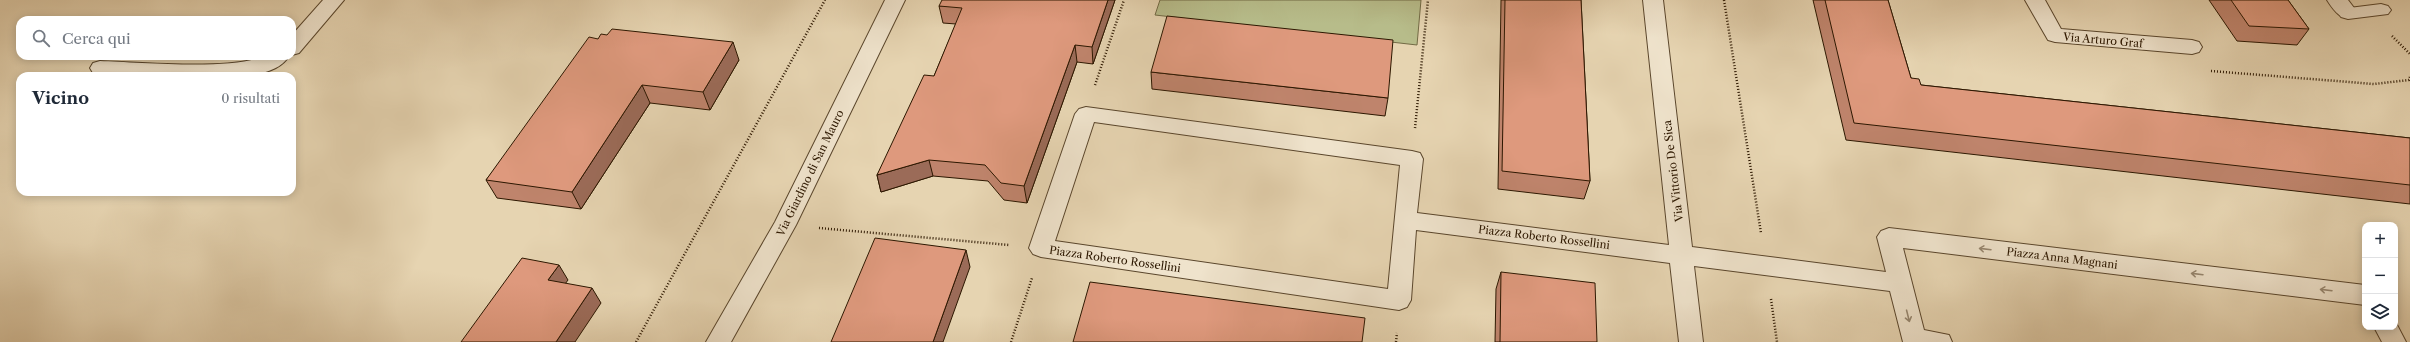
<!DOCTYPE html>
<html lang="it">
<meta charset="utf-8">
<style>
:root{--surface:#fff;--page:#f6f6f7;--text:#1f2937;--muted:#747a83;--line:#e0e1e3}
body{margin:0;font-family:"Libre Caslon Text",serif;background:var(--page);color:var(--text)}
.controls{position:absolute;right:12px;bottom:12px;display:grid;overflow:hidden;border-radius:8px;box-shadow:0 2px 10px #0003}
.controls button{width:36px;height:36px;display:grid;place-items:center;padding:0;border:0;border-bottom:1px solid var(--line);background:var(--surface);color:var(--text);font:20px sans-serif}
.list{margin:0;padding:0;list-style:none}
h2{display:flex;justify-content:space-between;align-items:center;height:52px;margin:0;padding:0 16px;font-size:17px}
h2 small{font-size:13px;font-weight:400;color:var(--muted)}
.icon{flex:none;width:22px;height:22px;fill:none;stroke:currentColor;stroke-width:2;stroke-linecap:round;stroke-linejoin:round}
.map{position:relative;flex:none;width:2410px;height:342px;overflow:hidden}
.search{position:absolute;background:var(--surface);box-shadow:0 2px 10px #0003;left:16px;top:16px;width:280px;height:44px;display:flex;align-items:center;gap:10px;box-sizing:border-box;padding:0 14px;border-radius:12px;color:var(--muted);font-size:15px}
.panel{position:absolute;background:var(--surface);box-shadow:0 2px 10px #0003;left:16px;top:72px;width:280px;height:124px;border-radius:12px}
.map>svg:first-child{display:block}
.green{fill:#b7bc8a;stroke:#726a45}
.lines{fill:none;stroke-linecap:round;stroke-linejoin:round}
.lane-casing{stroke:#5a462c;stroke-width:2}
.street-casing{stroke:#5a462c;stroke-width:2}
.path{stroke:#2c1700;stroke-width:2.5;stroke-dasharray:1 2;stroke-linecap:butt}
.lane{fill:#efe3cc;fill-rule:evenodd}
.street{fill:#efe3cc;fill-rule:evenodd}
.wall{fill:#bf846c;stroke:#2c1700}
.shaded-wall{fill:#9b6b58;stroke:#2c1700}
.building{fill:#de997d;stroke:#2c1700}
.oneway{stroke:#978770}
.labels{text-anchor:middle;stroke-width:3.5;stroke-linejoin:round;paint-order:stroke}
.street-label{font-size:11px;fill:#2c1700;stroke:#efe3cc}
</style>
<div class="map">
<svg width="2410" height="342" viewBox="0 0 2410 342">
<rect width="100%" height="100%" fill="#e6d4b1"/>
<filter id="stains"><feTurbulence type="fractalNoise" baseFrequency=".005" numOctaves="4"/><feColorMatrix values="0 0 0 0 .2 0 0 0 0 .09 0 0 0 0 .02 0 0 0 .5 -.17"/></filter>
<radialGradient id="worn" r=".72"><stop offset=".6" stop-color="#630" stop-opacity="0"/><stop offset="1" stop-color="#630" stop-opacity=".3"/></radialGradient>
<path class="green" d="M1160 0H1421L1417 45 1155 15Z"/>
<g class="lines">
<defs>
<path id="lane" d="M323 0H344L299 53 292 55V35Z
M2381 4 2388 6 2391 10 2388 14 2348 19 2341 17 2338 13 2341 9Z
M263 56H289C280 71 258 75 242 76L100 75 93 73 90 68 93 63 100 61C136 62 235 71 263 56Z"/>
<path id="street" d="M885 0H905L796 225 731 342H706L775 222Z
M1643 0H1663L1692 247 1886 272 1877 237 1881 231 1889 228 2365 285V305L1903 248 1924 330 1949 335 1952 342H1903L1890 291 1694 266 1703 342H1679L1670 263 1416 230 1411 300 1407 307 1399 310 1041 257 1033 254 1029 248 1075 114 1079 109 1086 107 1412 151 1420 153 1423 159 1417 213 1669 245ZM1094 122 1400 165 1388 289 1055 241Z
M2025 0H2045L2061 29 2192 40 2199 42 2202 47 2199 52 2192 54 2055 42 2048 40Z
M2327 0H2348L2358 13 2355 17C2341 21 2334 11 2327 0Z
M2395 321 2406 342H2382L2374 327H2395Z"/>
</defs>
<use href="#lane" class="lane-casing"/>
<use href="#street" class="street-casing"/>
<path class="path" d="M1724 0 1761 233
M2392 36 2410 54
M2211 71 2374 84 2409 80 2410 77
M1095 85 1124 0
M1415 128 1428 0
M819 228 1009 245
M1771 299 1777 342
M636 342 825 0
M1011 342 1032 278
M1396 342 1397 333"/>
<use href="#lane" class="lane"/>
<use href="#street" class="street"/>
</g>
<path class="wall" d="M1115 0 1093 64 1077 62 1027 203 1004 200 988 181 933 176 881 192 877 175 934 76 956 24 943 23 939 6Z
M1501 0H1581L1590 181 1584 199 1498 189Z
M1813 0H1888L1911 78 1921 85 2410 138V204L1846 140Z
M2209 0H2288L2309 29 2297 45 2237 41Z
M598 39 739 60 710 110 650 103 581 209 497 198 486 180Z
M1151 72 1388 98 1385 116 1152 89Z
M1501 272 1597 342H1495L1496 289Z"/>
<path class="shaded-wall" d="M1108 0H1115L1093 64 1092 47Z
M733 42 739 60 710 110 703 92Z
M1075 45 1077 62 1027 203 1024 186Z
M642 85 650 103 581 209 572 192Z
M929 160 933 176 881 192 877 175Z
M966 250 970 267 943 342H933Z
M559 265 568 280 557 295 548 280Z
M592 288 601 303 575 342H556Z"/>
<path class="building" d="M942 0H1108L1092 47 1075 45 1024 186 1001 183 985 165 929 160 877 175 924 75 934 76 962 8 939 6Z
M1505 0H1581L1590 181 1502 171Z
M1825 0H1888L1911 78 1919 79 1921 85 2410 138V185L1854 123Z
M2231 0H2288L2309 29 2249 26Z
M1167 16 1393 40 1388 98 1151 72Z
M612 29 733 42 703 92 642 85 572 192 486 180 589 37 598 39 601 34 607 35Z
M875 238 966 250 933 342H831Z
M522 258 559 265 548 280 592 288 556 342H461Z
M1501 272 1595 283 1597 342H1500Z
M1090 282 1365 318 1362 342H1073Z"/>
<defs><path id="oneway-shaft" d="M-6 0H5M1.5-3L5.5 0L1.5 3" fill="none" stroke-width="1.6" stroke-linecap="round" stroke-linejoin="round"/></defs>
<g class="oneway">
<use href="#oneway-shaft" transform="translate(1985 249) rotate(-173)"/>
<use href="#oneway-shaft" transform="translate(2197 274) rotate(-173)"/>
<use href="#oneway-shaft" transform="translate(2326 290) rotate(-173)"/>
<use href="#oneway-shaft" transform="translate(1908 316) rotate(76)"/>
</g>
<g class="labels">
<g class="street-label">
<text transform="translate(2103 40) rotate(5)" y="4">Via Arturo Graf</text>
<text transform="translate(1673 171) rotate(-97)" y="4">Via Vittorio De Sica</text>
<text transform="translate(810 173) rotate(-64)" y="4">Via Giardino di San Mauro</text>
<text transform="translate(1544 237) rotate(7)" y="4">Piazza Roberto Rossellini</text>
<text transform="translate(2062 258) rotate(7)" y="4">Piazza Anna Magnani</text>
<text transform="translate(1115 259) rotate(8)" y="4">Piazza Roberto Rossellini</text>
</g>
</g>
<rect width="100%" height="100%" filter="url(#stains)"/>
<rect width="100%" height="100%" fill="url(#worn)"/>
</svg>
<div class="controls">
<button>+</button>
<button>−</button>
<button><svg class="icon" aria-label="layers" viewBox="0 0 24 24"><path d="M12 4l9 5-9 5-9-5zM3 14l9 5 9-5"/></svg></button>
</div>
<div class="search"><svg class="icon" aria-label="search" viewBox="0 0 24 24"><circle cx="10" cy="10" r="6"/><path d="M15 15l6 6"/></svg>Cerca qui</div>
<section class="panel">
<h2>Vicino<small>0 risultati</small></h2>
<ul class="list">
</ul>
</section>
</div>
